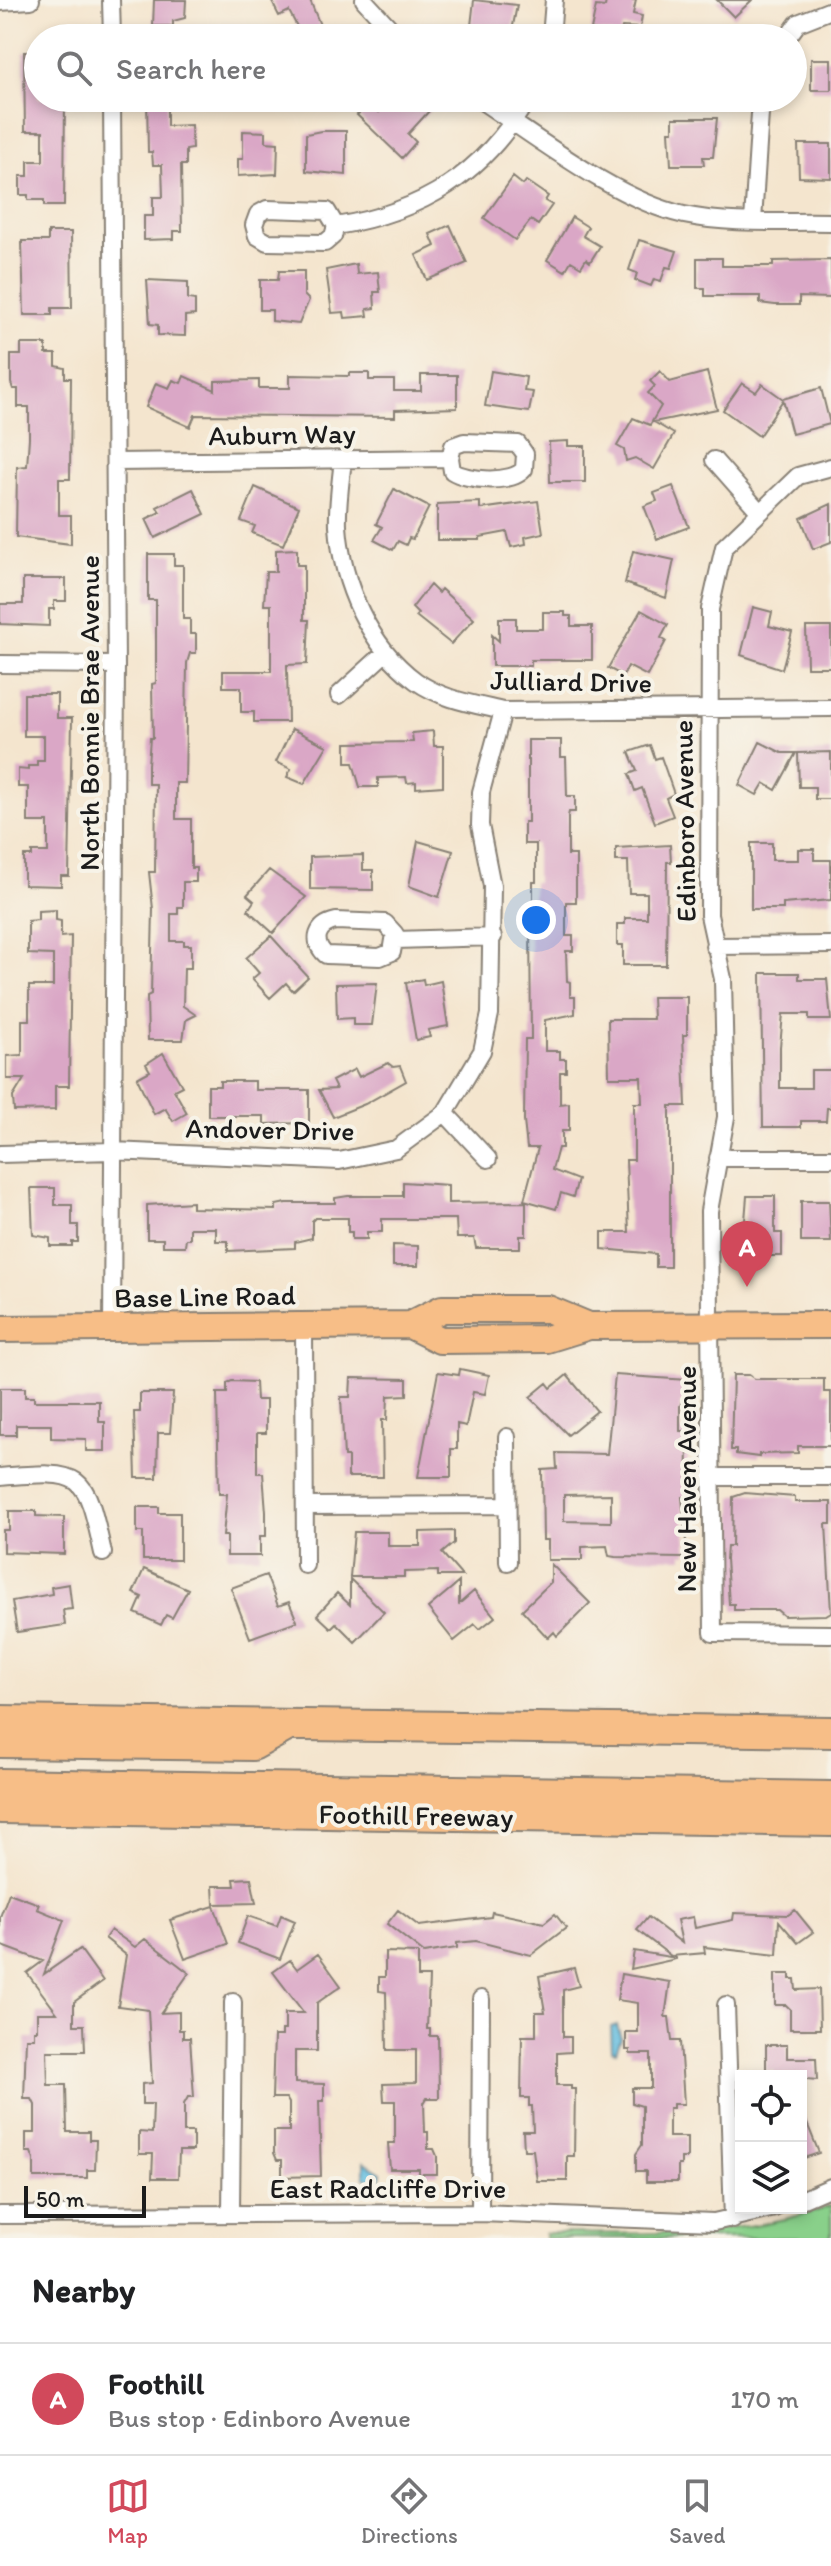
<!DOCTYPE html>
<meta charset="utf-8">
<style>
:root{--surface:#fff;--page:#f6f6f6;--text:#202124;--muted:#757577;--line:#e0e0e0;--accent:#d1495b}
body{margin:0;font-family:Itim,sans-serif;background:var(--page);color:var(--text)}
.controls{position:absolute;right:24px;bottom:24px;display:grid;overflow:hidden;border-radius:0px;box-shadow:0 4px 12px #0003}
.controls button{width:72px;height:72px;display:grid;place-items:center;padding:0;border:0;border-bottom:2px solid var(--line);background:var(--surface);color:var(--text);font:40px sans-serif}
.scale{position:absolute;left:24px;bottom:20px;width:122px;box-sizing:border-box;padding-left:8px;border:4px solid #1c1c1c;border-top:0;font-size:22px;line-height:28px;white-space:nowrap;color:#1c1c1c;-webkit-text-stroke:6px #f7f3e8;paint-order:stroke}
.you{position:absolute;left:536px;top:920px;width:28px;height:28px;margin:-20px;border:6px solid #fff;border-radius:50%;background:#1a73e8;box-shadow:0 0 0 12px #1a73e833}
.badge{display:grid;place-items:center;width:52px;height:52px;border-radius:50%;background:var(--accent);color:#fff;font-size:26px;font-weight:700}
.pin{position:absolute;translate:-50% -66px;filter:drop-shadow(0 2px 4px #0008)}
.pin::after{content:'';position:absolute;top:42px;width:28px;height:24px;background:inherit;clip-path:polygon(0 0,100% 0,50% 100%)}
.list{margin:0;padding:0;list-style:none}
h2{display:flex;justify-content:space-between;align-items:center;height:104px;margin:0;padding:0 32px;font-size:34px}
h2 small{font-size:26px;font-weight:400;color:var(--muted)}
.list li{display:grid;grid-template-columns:52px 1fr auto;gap:24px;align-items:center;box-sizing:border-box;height:112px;padding:0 32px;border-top:2px solid var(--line)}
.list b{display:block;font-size:30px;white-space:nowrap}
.list p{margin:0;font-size:26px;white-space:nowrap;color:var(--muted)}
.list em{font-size:26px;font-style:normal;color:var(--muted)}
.icon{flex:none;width:44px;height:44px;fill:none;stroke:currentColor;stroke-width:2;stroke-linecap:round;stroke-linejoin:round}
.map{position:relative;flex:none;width:831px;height:2238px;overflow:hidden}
.search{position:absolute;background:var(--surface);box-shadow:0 4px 12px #0003;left:24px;right:24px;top:24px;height:88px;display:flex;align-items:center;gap:20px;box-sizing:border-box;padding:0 28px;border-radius:44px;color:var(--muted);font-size:30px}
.sheet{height:216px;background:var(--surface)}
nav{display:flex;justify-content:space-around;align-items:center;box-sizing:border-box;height:112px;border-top:2px solid var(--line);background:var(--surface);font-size:22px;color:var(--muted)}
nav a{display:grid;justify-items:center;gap:4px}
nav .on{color:var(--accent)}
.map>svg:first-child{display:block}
.green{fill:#89d08a;stroke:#527653;stroke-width:2}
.water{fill:#61bcdf;stroke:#3e6c7e;stroke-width:2}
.building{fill:#daa7c6;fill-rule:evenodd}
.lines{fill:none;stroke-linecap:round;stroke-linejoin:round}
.street-casing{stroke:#888075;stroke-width:20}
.primary-casing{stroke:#888075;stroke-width:30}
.highway-casing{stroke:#888075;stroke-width:34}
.street{stroke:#fff;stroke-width:16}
.primary{stroke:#f7be87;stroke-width:26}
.highway{stroke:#f7be87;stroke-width:30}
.labels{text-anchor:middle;stroke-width:8;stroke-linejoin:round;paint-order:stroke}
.street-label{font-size:28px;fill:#1c1c1c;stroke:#f7f3e8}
</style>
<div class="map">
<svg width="831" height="2238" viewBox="0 0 831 2238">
<rect width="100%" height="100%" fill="#f7f3e8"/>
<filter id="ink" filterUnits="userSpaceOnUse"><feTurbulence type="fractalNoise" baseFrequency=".0125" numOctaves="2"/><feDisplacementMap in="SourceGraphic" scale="16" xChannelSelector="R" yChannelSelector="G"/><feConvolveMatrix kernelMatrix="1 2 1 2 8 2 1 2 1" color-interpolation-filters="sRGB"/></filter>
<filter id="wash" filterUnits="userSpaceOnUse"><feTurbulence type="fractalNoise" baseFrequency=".006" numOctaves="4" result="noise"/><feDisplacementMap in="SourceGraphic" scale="32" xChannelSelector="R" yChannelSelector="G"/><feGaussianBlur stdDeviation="1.8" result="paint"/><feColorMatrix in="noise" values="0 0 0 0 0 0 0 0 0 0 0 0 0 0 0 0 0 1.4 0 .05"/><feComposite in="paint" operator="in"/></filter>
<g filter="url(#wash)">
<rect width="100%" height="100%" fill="#f4e5ce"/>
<path class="green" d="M831 2206V2238H545V2233C643 2234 737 2238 831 2206Z"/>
<path class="water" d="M617 2025 621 2039 616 2051 612 2050 611 2027Z
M364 2162 381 2172 380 2181 364 2177Z"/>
<g id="blocks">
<path class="building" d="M154 0H186L185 18 173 21V26H153Z
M271 0H310L325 38H303L289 11 279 16Z
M474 0 517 5 512 31 508 30 506 38 470 34Z
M606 0H636L633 14 642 16 640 28 622 27 620 35 591 30 596 6 605 7Z
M717 0H752L734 17Z
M24 52H38V98H65L64 206H44V200H28V195H20V176H28V161H43V131H25Z
M811 59H831V90H811Z
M147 98H167V126L191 125 192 149 186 150V165H181L182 231H174V239L144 240V216H153V197H163L162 165H153L152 152H148Z
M392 98 398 105 405 98H417L430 110 408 134 416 142 402 158 357 115 369 103 379 112Z
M673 118H717L713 157H703L704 165H671L669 131H673Z
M243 131 266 132V142L278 143 277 174 238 176V159H243Z
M321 131H346V175L306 171V134Z
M798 144H831V178L799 177Z
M513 177 523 185 526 181 548 196 545 201 552 205 538 225 531 220 515 240 484 218Z
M572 217 588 227 583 236 600 246 590 262 586 259 581 267 571 261 565 271 547 260Z
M450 225 467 263 427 280 416 255 435 246 430 234Z
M48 232H71L72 308H52V315H24L22 241H48Z
M639 240 677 251 671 268 666 267 661 281 654 279 651 286 635 280 637 273 629 270Z
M697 258H722V266H773V261L831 260V298L799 297V305H775L760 303V296H705V288H697Z
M356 264 357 274 378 272 380 292H374L375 308 367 309 368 316 345 318 344 312 332 313 326 270Z
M279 271H304V295L309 300 299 324 272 321V310H260V280H278Z
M147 280 188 282V299L195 300V315L185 316V336L158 335V325L150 324Z
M21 344H46V354H56V366L65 368V378H71L70 479H59V515H71V544L16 537 17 467 27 466 29 438V407H18V389H13L11 383V355H21Z
M491 371 526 377 524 391 533 392 529 412 485 406Z
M660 371 670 382 707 372 717 409 654 422 674 434 654 469 635 458 626 461 624 450 617 446 633 418 650 425 661 406 648 393 655 386 650 381Z
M349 373H369V380H394V391H421V375H457V408L395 410V417L195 415 190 427 146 407 156 383 169 388 173 380 181 383 184 376 215 390V381L259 380V388H290V375L349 376Z
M742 383 756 392 762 384 783 399 821 388 830 424 792 434 783 400 759 436 723 410Z
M568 441V446H585V482H550L549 442Z
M673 486 689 527 657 539 644 506 657 501 654 493Z
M255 487 299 507 283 545 252 533 255 526 241 521Z
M193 489 205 514 155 538 146 519 160 512 157 507Z
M394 489 429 507 413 539 409 538 406 545 398 541 393 550 374 540 382 527 376 524Z
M538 501 543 533 525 537 526 544 511 547 507 532 480 537V540H437V504L480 502V509Z
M831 504V542L813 549 801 518Z
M297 549V565H304V620H309L307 664 287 665 288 722H254V712H241V687H223V671H271V605H264L266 572H276V550Z
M633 551 674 560 666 598 625 583Z
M148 554H174V565H183V619H190V634H196V653H190L187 663 185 783H176V819H191V868H196V882H183V907H178V914H171V941H184V945H191V968H184L183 1006 196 1015 186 1020 183 1040H148L147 996 151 994 153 909 149 872H155L156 784H148V765L150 738H153L152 684 156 683V600H148Z
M23 579H66V601H54V609H49V626L0 624V604H23Z
M430 585 438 593 441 589 474 619 451 644 416 616 418 614 412 608Z
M753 607 772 612 769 626 792 632 782 669 741 655Z
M641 610 668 625 661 638 666 641 647 676 628 666 623 676 608 668Z
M543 612H565V616H571V626H592V660H531V666H492V635L499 641V618H516V629H543Z
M806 627H831V667H807Z
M24 694H57V718H72L69 876H61V886L24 885V856H32V852H48V822H28V787H18V769L28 770V766H37V761H44V736H24Z
M292 729 327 746 304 784 287 777 291 769 276 762Z
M433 731 434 746H443V786L416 788V782L407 783 406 777 378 778V787H360L353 763H346V743L413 742 412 733Z
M528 740H561V757H566L567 796H575V812H569L568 816V855H576V902H566V936H573V951H566L567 981 570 982V997H575V1014L545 1020V1051H560V1059H566V1072H560V1104L569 1103V1131H562V1148H558L552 1170 578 1180 573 1197 561 1193 556 1209 524 1200 538 1148H527L524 1121 525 1039H531L530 922H533V882H536V844H524V822H528Z
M760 742 782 753H796L776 790 764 783 757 795 739 785Z
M650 745 655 759 661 757 674 794 666 798 673 816 655 823 642 788 635 791 629 774 637 771 629 752Z
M831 752V799H815V787H799L798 753Z
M418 841 453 851 439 897 409 886Z
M751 843H772V860H798V849H814V860H831V900L783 904V909H751Z
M670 845 671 862H667L666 965H623V945H617V924H625V918H647V893H629L628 861H616V848Z
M363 855V870H373V890L310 889V857Z
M269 870 306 897 273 933 248 910 254 901 247 895Z
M56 910V920L61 921V937L71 936 69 1086H55V1110L14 1111 13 1097 24 1079H7V1056L22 1055V1020H29V986H53V955L28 954V921L38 920V911Z
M271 936 308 977 293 991 286 983 270 998 252 979 259 973 246 958Z
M761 973H799V979H827L831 1020H809V1014H783L780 1047V1088H811V1070H831V1108H827L826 1121H801V1127H763Z
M423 979 424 985 441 981 448 1026 428 1030 430 1037 416 1040 406 983Z
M377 983 372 1025H353V1018L337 1019 336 984Z
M652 997H687V1035H683L686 1106H670V1267H656V1254L602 1249V1232H629L626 1160H634V1103H642L641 1077H609L608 1019H653Z
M163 1053 182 1086 174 1090 187 1113 173 1121 165 1108 154 1114 137 1078 150 1071 146 1064Z
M388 1063 393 1067 400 1066 406 1081 365 1104 333 1117 319 1090 336 1089 332 1081 355 1069 359 1077Z
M220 1081H255V1090H309V1123L264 1124V1116H208V1086H220Z
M403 1182 448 1185V1203L526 1202V1236H520V1248H476L474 1238H457L456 1219H382V1232H367V1239H352V1232H348V1218H315L312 1221V1238L295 1242V1248L228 1251V1241H216V1228H190V1239H186L185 1246H163V1239H147V1205L192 1202V1208L276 1210V1205L286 1203H335V1198L348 1196H403Z
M31 1188H55V1205H72V1225H78V1242H72V1246H50V1238L33 1235Z
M747 1196H775V1233H782V1256H760V1267H746V1258H742Z
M801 1201H829L831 1242H801Z
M393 1245 418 1246V1266H393Z
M460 1369 489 1375 485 1394 473 1392 466 1426 457 1424V1449H451V1477H418L438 1372 459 1375Z
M567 1375 597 1411 568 1435 530 1397 547 1383 551 1388Z
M615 1375 687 1380V1401H682L680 1406V1431H687L688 1447 687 1497H682L687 1553H683V1558L615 1557 609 1556 607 1546 582 1547V1560H548V1540H543L542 1470 557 1469 556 1453 607 1454ZM611 1494V1522L564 1521V1495Z
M733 1375H749L755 1379H824V1392H831V1446H798V1453L759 1454V1457L736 1454V1450H731Z
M351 1378 407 1379V1395L388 1396 387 1420H382L383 1477H348V1457H344L341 1397H350Z
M232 1381 255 1382 256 1400H266V1433H257V1473H263L266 1512V1536H260V1556H227V1536H223L227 1494H219L217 1393H227V1383Z
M0 1388H25V1397H34V1401H99V1422H105V1451H86V1439L51 1438V1425H16V1435H0Z
M140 1393H173L170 1433H158L157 1478H136L134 1412H140Z
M745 1493 795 1497V1502H831V1524H826L831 1612 826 1615 784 1616 777 1610H734V1604H729L726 1559 727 1546H732L733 1497Z
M137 1507H159V1513H180V1560H143V1532H137Z
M9 1511H36V1516L64 1517V1554L3 1552V1530H9Z
M454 1531V1543L442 1553 462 1576H438V1571L404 1572V1577H350L354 1532H388V1546H420V1532Z
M551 1564 590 1603 557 1636 554 1632 548 1638 522 1610 551 1582Z
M144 1569 188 1589 172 1618 166 1615 161 1625 135 1613 142 1597 133 1593Z
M266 1575 278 1606 289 1602 297 1621 250 1638 231 1588Z
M350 1579 384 1612 355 1642 336 1623 331 1628 317 1615 337 1593 350 1605Z
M459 1582V1604L474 1591 495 1617 480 1629 475 1624 454 1641 428 1608Z
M69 1584 72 1609 63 1610 65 1625 17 1632 12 1601 52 1594 51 1587Z
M251 1878 256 1903 214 1904 213 1886H235L234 1879Z
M9 1893 39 1904 37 1909 64 1920 44 1974 80 1949 103 1981 74 2002V2025H84L85 2051H47L48 2085H66L67 2132H89V2140H96L95 2170H87V2178H34V2160L31 2152H26V2133H35V2105L32 2099H24L26 2038H34V2030H37V2013H57L27 1973 43 1961 0 1945V1917Z
M214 1906 228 1944 185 1959 170 1920Z
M398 1910 419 1926 491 1917 492 1912 544 1923 555 1914 566 1928 531 1955 476 1941 457 1943V1948L424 1953 387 1924Z
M795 1910 813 1932 798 1943 779 1921 777 1955 704 1947 705 1953 671 1956 637 1930 648 1917 682 1943 677 1920 693 1917 695 1928 733 1920 734 1913 788 1915Z
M281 1915 295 1921 280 1959 238 1943 248 1916 277 1926Z
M111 1930 135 1947 145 1939 189 1973 161 2013 179 2012V2030H183V2038H190L194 2097H188L184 2104V2132H193V2151H179L178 2178H152L153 2154H139V2132L152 2133 153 2104H142V2084L152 2083 148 2010 118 2006 126 1955 105 1938Z
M634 1951 676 1958V1959L631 1969Z
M385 1952 418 1953V1977H429L427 2029H430V2036H438L439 2098H427L424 2103 425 2132H428V2149H434L437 2156V2174H419V2169H390L388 2143H395V2101H384L383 2084 416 2083V2050H387L386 1992 379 1991V1977H385Z
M318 1954 341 1986 317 2003V2051H295V2083L324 2084V2101H319L321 2176 282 2177V2160H277L274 2153V2131H289V2103L286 2098H272L274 2036H282V2030H285V2013H304L273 1972 290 1960 297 1969Z
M574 1968 579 1986 563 1990V2037H571V2052L557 2053V2085H571V2089H575L574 2156H567V2181H537L533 2150H524L523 2131H533L532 2106H529V2098H521L522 2036H536V2012H545L539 1976Z
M621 1974 670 1982 665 2017H669L672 2041H680L684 2104H673V2108H669V2137H687V2158H681V2165H678V2182H646V2171H636V2154L642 2145V2106L632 2103V2088H651V2054H630V2050H626V2032H638V2003L617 2000Z
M775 1974H790V1979H795L796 1990 819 1989 820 2029H790V2009L786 2005H775Z
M766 2045H787V2058H816L817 2080 774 2076V2071H766Z
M801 2108 819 2153 801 2159Z"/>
</g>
</g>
<g filter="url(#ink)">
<use href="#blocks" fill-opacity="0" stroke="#888075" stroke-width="2"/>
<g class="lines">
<defs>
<path id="street" d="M111 0 112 38
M364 0 399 38
M0 2 31 0
M551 38 554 0
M787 38 798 23 831 10
M477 98C535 136 618 201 684 215 732 225 782 221 831 222
M267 209 327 211 336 226 333 236 325 243 267 242 257 236 254 225 258 214Z
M753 221 761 98
M336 226C422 212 484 174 528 98
M464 442 518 444 525 454 524 469C512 484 467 481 452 471L450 458 453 446Z
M343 459C341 480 337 504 338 526 342 584 369 646 416 681 441 699 473 704 503 711L831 708
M714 460 758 510
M115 462 450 458
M831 467 798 476 724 547 710 609 709 915 723 979 726 1117 709 1211 713 1633 831 1634
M0 664 116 665
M339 695 385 653
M336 921 385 923 395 934 392 952 380 957 326 955C311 941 317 925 336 921Z
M396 940 493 937
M714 946 831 945
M445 1113 488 1159
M0 1154 113 1151 339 1161 396 1149 445 1113 482 1051 490 1014 492 886 480 825 481 792 503 711
M718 1158H831
M304 1326 305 1565
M112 1329 116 665 112 98
M507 1437 508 1562
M0 1477C84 1470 85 1471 103 1553
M710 1477H831
M305 1506 507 1505
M726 2005 733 2220
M801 2200 831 2187
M231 2213 233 2002
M480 2213 481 1999
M0 2215 480 2213 714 2222 775 2208"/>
<path id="primary" d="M410 1325 440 1340 547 1339 589 1326 831 1325
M0 1329 410 1325 442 1309H548L589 1326"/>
<path id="highway" d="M0 1721 831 1732
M0 1742 253 1745 289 1725
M0 1784 831 1797
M0 1808 831 1821"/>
</defs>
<use href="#street" class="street-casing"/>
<use href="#primary" class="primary-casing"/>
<use href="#highway" class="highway-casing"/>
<use href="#street" class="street"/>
<use href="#primary" class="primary"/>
<use href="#highway" class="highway"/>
</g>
</g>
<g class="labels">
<g class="street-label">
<text transform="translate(282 434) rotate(-1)" y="10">Auburn Way</text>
<text transform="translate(571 681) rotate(1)" y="10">Julliard Drive</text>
<text transform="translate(89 713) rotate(-90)" y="10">North Bonnie Brae Avenue</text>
<text transform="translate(684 821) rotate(-91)" y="10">Edinboro Avenue</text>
<text transform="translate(270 1129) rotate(1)" y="10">Andover Drive</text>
<text transform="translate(205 1296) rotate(-1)" y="10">Base Line Road</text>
<text transform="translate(686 1479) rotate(-90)" y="10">New Haven Avenue</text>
<text transform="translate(416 1815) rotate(1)" y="10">Foothill Freeway</text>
<text x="388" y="2198">East Radcliffe Drive</text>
</g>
</g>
</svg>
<div class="controls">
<button><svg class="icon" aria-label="locate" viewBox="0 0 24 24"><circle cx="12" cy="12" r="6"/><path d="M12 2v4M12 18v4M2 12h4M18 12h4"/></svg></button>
<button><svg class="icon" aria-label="layers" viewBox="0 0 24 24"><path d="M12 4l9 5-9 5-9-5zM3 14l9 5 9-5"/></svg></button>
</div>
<div class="scale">50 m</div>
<div class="you"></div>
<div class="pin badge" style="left:747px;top:1287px">A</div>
<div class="search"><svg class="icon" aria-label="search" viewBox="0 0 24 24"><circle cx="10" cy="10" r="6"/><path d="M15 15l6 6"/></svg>Search here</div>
</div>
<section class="sheet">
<h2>Nearby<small></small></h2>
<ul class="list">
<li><span class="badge">A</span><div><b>Foothill</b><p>Bus stop · Edinboro Avenue</p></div><em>170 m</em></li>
</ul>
</section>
<nav>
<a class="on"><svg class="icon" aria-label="map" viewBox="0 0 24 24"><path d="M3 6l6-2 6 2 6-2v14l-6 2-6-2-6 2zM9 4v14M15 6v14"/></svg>Map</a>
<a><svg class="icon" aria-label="directions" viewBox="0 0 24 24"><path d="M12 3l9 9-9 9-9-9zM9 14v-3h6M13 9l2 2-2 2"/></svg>Directions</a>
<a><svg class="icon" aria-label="saved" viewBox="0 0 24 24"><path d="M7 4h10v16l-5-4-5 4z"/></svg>Saved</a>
</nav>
